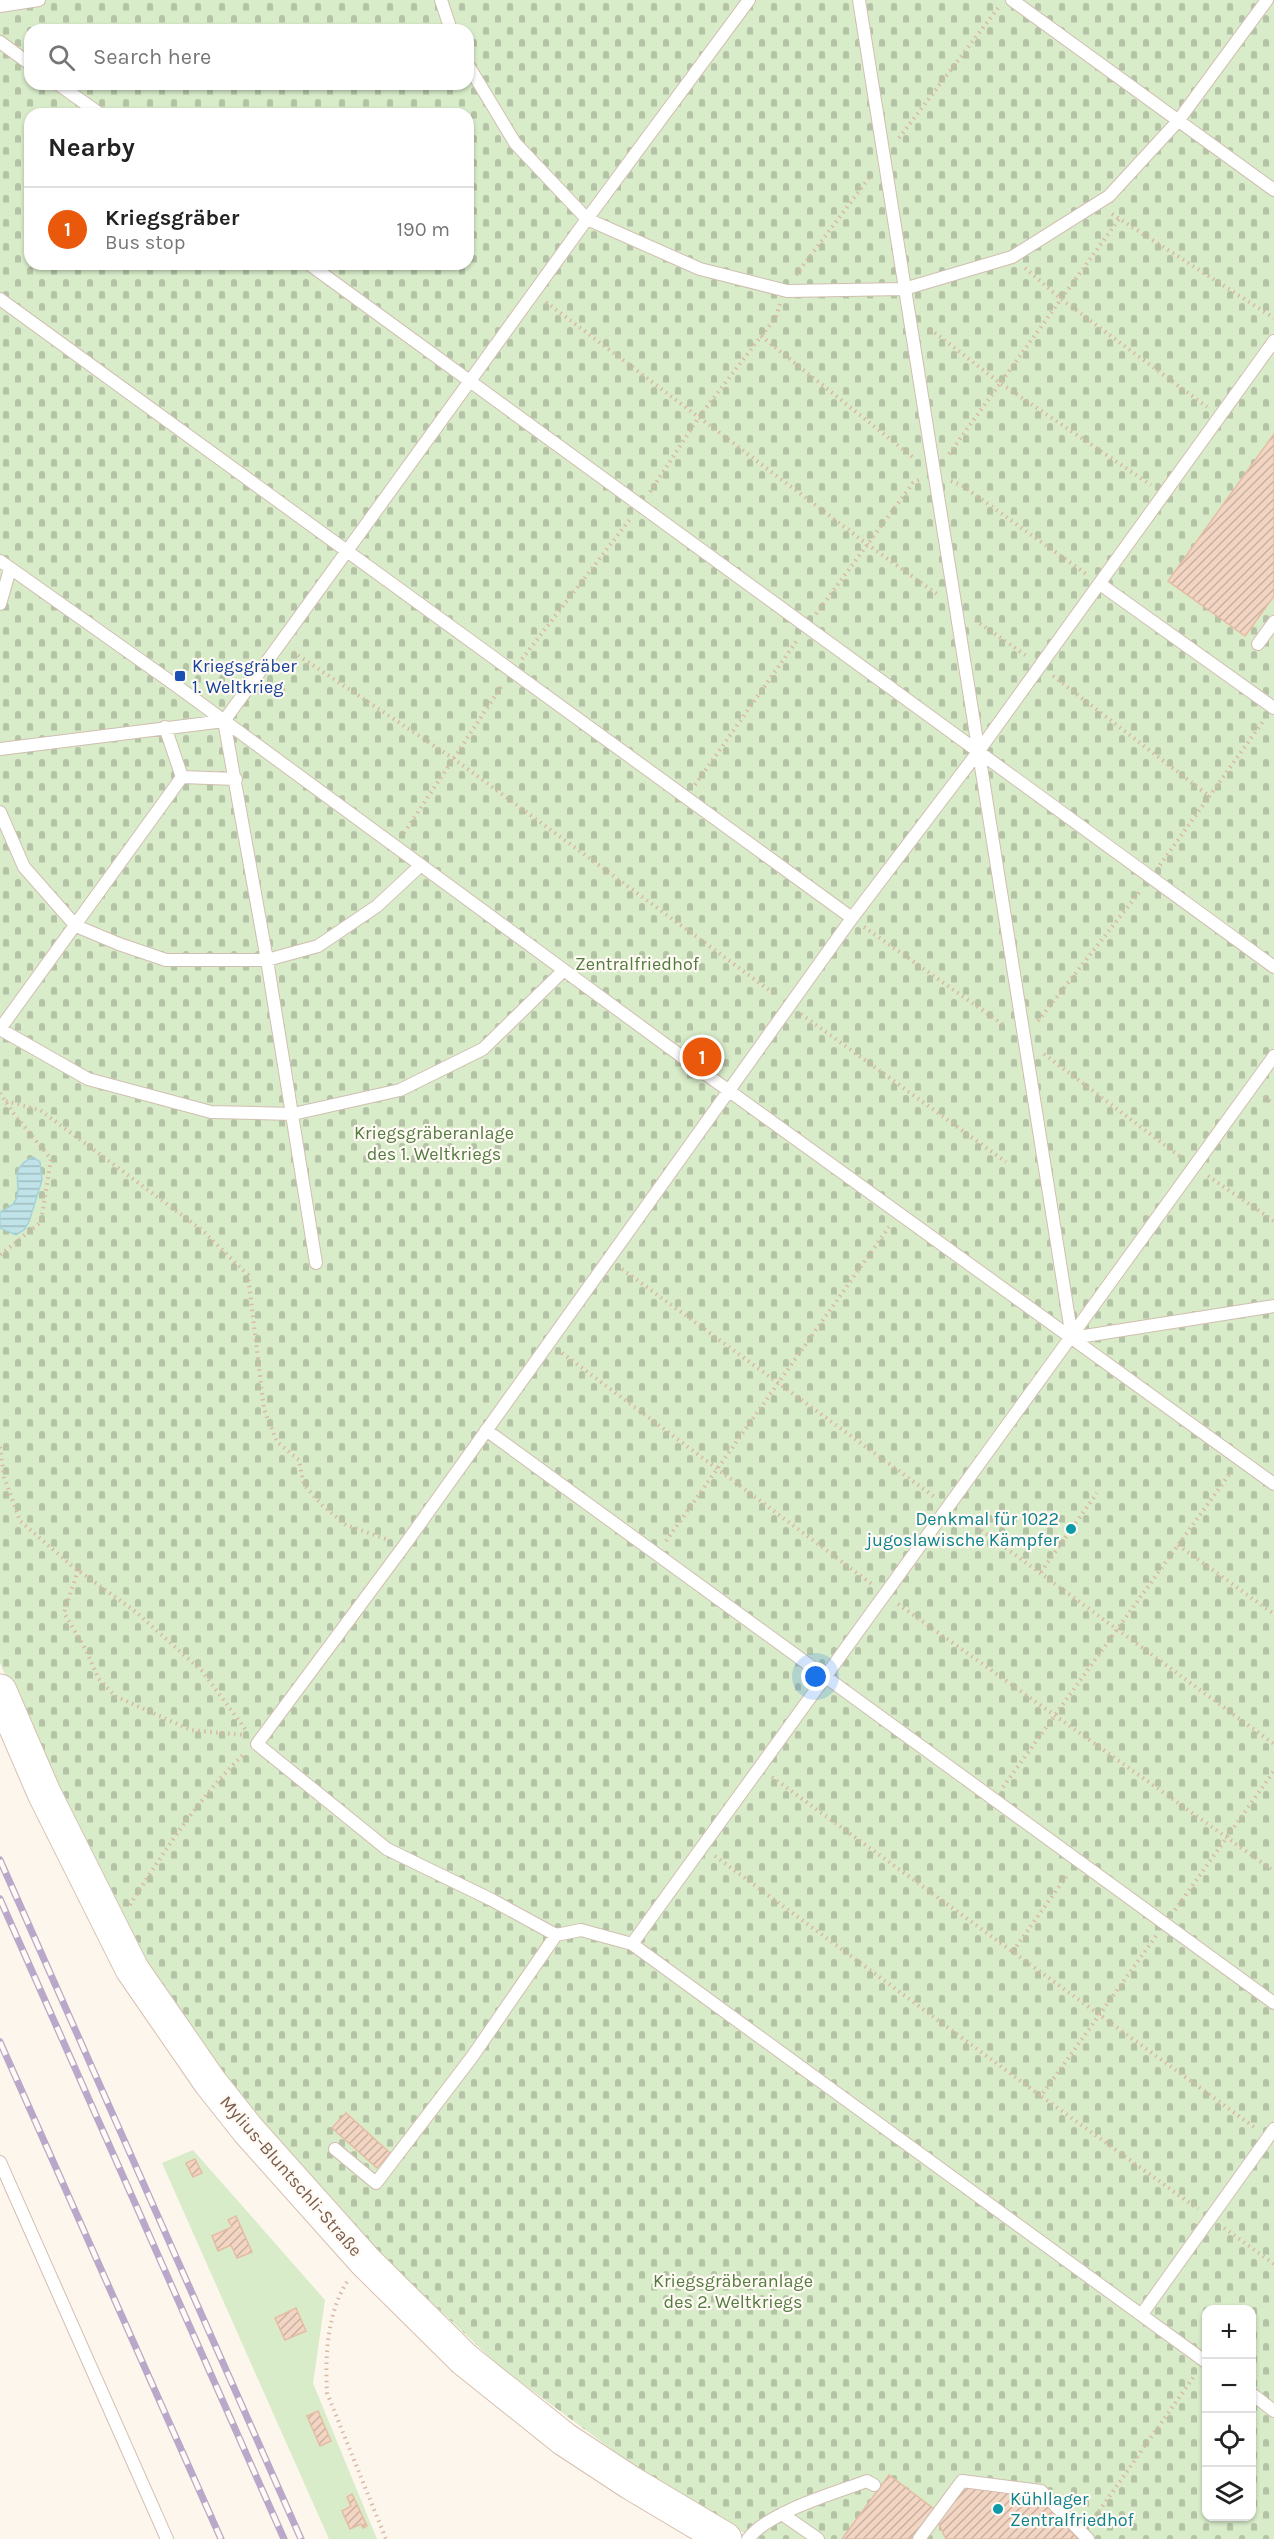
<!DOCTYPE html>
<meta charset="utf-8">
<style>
:root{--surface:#fff;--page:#f2f2f2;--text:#222;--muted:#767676;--line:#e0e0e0;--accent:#ea580c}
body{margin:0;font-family:Karla,sans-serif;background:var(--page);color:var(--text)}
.controls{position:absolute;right:18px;bottom:18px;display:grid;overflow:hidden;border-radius:12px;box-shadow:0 2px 4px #0004}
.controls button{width:54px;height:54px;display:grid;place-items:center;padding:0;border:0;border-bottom:2px solid var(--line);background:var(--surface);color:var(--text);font:30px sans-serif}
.you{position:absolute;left:816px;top:1677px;width:21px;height:21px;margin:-15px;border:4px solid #fff;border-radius:50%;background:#1a73e8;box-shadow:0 0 0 9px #1a73e833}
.badge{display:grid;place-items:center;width:39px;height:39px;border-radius:50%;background:var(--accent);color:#fff;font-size:20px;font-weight:700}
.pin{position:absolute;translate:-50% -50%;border:3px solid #fff;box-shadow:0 2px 6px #0006}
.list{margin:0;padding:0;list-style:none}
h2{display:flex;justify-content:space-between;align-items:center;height:78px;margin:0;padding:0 24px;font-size:26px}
h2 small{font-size:20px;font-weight:400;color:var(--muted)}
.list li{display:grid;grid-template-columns:39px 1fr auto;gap:18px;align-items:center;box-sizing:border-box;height:84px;padding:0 24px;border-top:2px solid var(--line)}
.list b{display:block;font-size:22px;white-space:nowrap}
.list p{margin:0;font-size:20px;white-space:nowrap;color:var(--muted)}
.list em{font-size:20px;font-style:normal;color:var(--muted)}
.icon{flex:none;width:33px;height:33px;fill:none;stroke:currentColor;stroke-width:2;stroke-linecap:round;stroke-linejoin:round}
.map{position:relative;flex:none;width:1274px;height:2539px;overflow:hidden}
.search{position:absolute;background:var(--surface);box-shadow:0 2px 4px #0004;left:24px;top:24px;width:450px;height:66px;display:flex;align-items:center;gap:15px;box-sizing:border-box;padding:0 21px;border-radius:18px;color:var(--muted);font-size:22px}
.panel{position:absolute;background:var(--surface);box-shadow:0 2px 4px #0004;left:24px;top:108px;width:450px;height:162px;border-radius:18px}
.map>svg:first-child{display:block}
.cemetery{fill:url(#cemetery-stones);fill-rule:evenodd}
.garden{fill:#d8ecc9}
.water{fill:url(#water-rules);stroke:#a5d3da;stroke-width:1.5}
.building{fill:url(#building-hatch);stroke:#e6bba3;stroke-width:1.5}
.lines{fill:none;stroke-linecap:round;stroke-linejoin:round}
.lane-casing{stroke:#d1beb0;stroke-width:14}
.secondary-casing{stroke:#d6c0b0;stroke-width:35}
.path{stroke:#d9b8a5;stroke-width:4;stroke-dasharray:1.5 4.5;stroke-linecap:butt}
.lane{stroke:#fff;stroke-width:12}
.secondary{stroke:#fff;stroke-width:33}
.rail-casing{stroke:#b9a8c9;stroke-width:7}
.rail{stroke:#fffaf3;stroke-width:4.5;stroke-dasharray:14;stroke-linecap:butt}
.transit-dot{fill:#1a4fb4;stroke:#fffaf3;stroke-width:2}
.culture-dot{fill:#0f9aa8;stroke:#fffaf3;stroke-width:2}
.labels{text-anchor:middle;stroke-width:4.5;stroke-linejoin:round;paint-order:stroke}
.transit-label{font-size:18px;fill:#164399;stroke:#fffaf3;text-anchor:start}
.park-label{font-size:18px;fill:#537a41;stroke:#fffaf3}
.culture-label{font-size:18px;fill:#0d838f;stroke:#fffaf3;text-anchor:end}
.street-label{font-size:18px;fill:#7a5c4d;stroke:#fffaf3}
</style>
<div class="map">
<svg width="1274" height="2539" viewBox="0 0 1274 2539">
<defs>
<pattern id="cemetery-stones" width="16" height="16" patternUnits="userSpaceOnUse" patternTransform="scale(1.5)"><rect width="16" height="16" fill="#d8ecc9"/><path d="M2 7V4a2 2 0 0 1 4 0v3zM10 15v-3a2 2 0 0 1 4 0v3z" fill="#b4c2a5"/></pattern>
<pattern id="water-rules" width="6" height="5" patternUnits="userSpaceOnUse" patternTransform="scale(1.5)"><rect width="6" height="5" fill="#bfe3e8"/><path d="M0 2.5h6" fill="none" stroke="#a0bbbe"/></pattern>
<pattern id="building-hatch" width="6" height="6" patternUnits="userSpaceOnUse" patternTransform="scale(1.5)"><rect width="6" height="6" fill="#f3d5c3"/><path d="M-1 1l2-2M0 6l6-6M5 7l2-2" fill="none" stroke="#cab0a1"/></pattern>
</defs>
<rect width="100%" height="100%" fill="#fdf6ec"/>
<path class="cemetery" d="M0 0H1274V2539H755L749 2536 622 2457 498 2365 358 2233 277 2143 215 2063 146 1964 53 1788 0 1663ZM30 30H468V84H30ZM30 114H468V264H30ZM1206 2310H1252V2516H1206Z"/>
<path class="garden" d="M193 2150 325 2300 313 2383 377 2539H329L162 2163Z"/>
<path class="water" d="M33 1157 40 1162 42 1180 29 1222 24 1230 16 1235 0 1228V1212C4 1210 10 1207 13 1204 27 1188 4 1170 33 1157Z"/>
<path class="building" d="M1274 434V596L1245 636 1168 581Z
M346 2113 390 2153 377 2168 332 2128Z
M195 2159 202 2173 193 2177 186 2163Z
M236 2216 252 2252 237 2258 231 2245 218 2251 212 2236 232 2227 228 2220Z
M296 2308 306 2331 285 2340 275 2318Z
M318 2411 331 2441 320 2446 307 2416Z
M889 2475 934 2509 911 2539H842Z
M964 2485 1037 2495 1078 2539H946L938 2522Z
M352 2494 367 2526 363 2528 361 2524 350 2529 342 2511 351 2506 347 2497Z"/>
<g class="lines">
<defs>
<path id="lane" d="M441 0 451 30
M859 0 1072 1338 1274 1306
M1012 0 1274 190
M0 6 39 0
M0 42 30 64
M468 65 515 143 587 219 700 269 787 291 904 289 1012 257 1109 196 1178 121 1267 0
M58 84 100 114
M309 264 1274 967
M0 299 852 918
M0 561 174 684 696 1067 1274 1484
M1100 584 1274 708
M0 604 10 569
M1258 644 1274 622
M0 749 224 721
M182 777 236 779
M0 812 24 867 76 926 119 944 166 960H267L318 946 377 906 421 865
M0 1029 88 1079 211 1112 293 1114 400 1090 483 1049 564 970
M0 1029 182 777 165 727
M316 1263 267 960 224 721 587 219 749 0
M486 1430 1274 2003
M632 1944 1274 1056
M335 2149 376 2183 472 2057 556 1935
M0 2162 167 2539
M1142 2314 1274 2129
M1206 2362 632 1944 581 1930 556 1935 492 1900 387 1849 257 1744 404 1546 852 918 978 752 1274 341
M1252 2394 1274 2411
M782 2514 818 2539
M748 2539C768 2512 835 2493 867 2481L874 2485
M919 2539 962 2481 1041 2491 1088 2539"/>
<path id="secondary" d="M0 1691 44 1793 132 1969 210 2082 248 2130 365 2261 464 2359 564 2439 631 2483 725 2539"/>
</defs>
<use href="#lane" class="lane-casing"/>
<use href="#secondary" class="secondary-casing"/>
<path class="path" d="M899 138 998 8
M1112 214 1274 318
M1025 268 1061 299 1207 407
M796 275 869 178
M546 302 867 544 937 594
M930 329 1000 383 1151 485
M761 336 915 459
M949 454 1119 219
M951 481 963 486 1086 574
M650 492 699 417 776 317 780 304
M816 614 913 483 919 480
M975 620 1028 657
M293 652 454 759 776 995
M522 659 631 518
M1053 676 1209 796
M695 785 798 639
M404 833 503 684
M1160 865 1264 720
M864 927 1005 1026
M801 1014 1006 1162
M1038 1021 1141 890
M1044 1054 1182 1158
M0 1093 14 1114 51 1159 41 1222 0 1255
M1264 1097 1274 1104
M6 1101 40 1110 202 1230 248 1275 264 1409 277 1442 299 1460 304 1485 322 1505 346 1525 389 1540
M1208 1176 1274 1221
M622 1269 936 1498
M562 1353 873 1585
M0 1447 4 1477 20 1521 72 1566 136 1612 202 1671 246 1730
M962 1516 1274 1744
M666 1541 889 1227
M1178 1545 1274 1614
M78 1570 64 1613 86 1650 98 1678 115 1696 191 1730 243 1735
M1041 1572 1097 1493
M898 1604 1274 1871
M772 1777 1254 2127
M1003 1787 1231 1472
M715 1856 1041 2096
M130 1905C163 1853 199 1797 244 1754
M1175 1910 1274 1771
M1156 1936 1041 2096 1198 2209
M1013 1951 1068 1874
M1224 2228 1274 2264
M347 2282C327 2313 325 2357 327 2393L386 2539
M1092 2521 1195 2375"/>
<use href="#lane" class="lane"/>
<use href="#secondary" class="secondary"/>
<defs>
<path id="rail" d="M0 1860 301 2539
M0 1899 284 2539
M0 2042 221 2539"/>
</defs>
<use href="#rail" class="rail-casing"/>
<use href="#rail" class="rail"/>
</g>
<rect class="transit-dot" x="174" y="670" width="12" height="12" rx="3"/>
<g class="culture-dot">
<circle cx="1071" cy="1529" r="6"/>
<circle cx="998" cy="2509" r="6"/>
</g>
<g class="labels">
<g class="transit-label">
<text x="192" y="672">Kriegsgräber<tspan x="192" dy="21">1. Weltkrieg</tspan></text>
</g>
<g class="park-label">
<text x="637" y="970">Zentralfriedhof</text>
<text x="434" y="1139">Kriegsgräberanlage<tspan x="434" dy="21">des 1. Weltkriegs</tspan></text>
<text x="733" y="2287">Kriegsgräberanlage<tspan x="733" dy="21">des 2. Weltkriegs</tspan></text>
</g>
<g class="culture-label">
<text x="1059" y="1525">Denkmal für 1022<tspan x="1059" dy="21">jugoslawische Kämpfer</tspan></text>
<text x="1010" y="2505" text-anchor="start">Kühllager<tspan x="1010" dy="21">Zentralfriedhof</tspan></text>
</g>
<g class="street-label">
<text transform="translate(291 2176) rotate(49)" y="6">Mylius-Bluntschli-Straße</text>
</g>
</g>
</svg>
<div class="controls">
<button>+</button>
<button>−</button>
<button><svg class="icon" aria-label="locate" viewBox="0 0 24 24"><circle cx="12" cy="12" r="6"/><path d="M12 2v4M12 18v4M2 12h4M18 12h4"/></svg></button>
<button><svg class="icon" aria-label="layers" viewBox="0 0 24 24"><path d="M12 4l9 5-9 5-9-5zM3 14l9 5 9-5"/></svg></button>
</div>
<div class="you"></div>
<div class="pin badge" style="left:702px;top:1057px">1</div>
<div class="search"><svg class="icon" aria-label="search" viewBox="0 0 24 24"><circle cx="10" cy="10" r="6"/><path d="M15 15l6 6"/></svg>Search here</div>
<section class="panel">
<h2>Nearby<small></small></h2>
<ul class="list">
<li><span class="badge">1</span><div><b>Kriegsgräber</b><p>Bus stop</p></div><em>190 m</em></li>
</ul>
</section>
</div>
